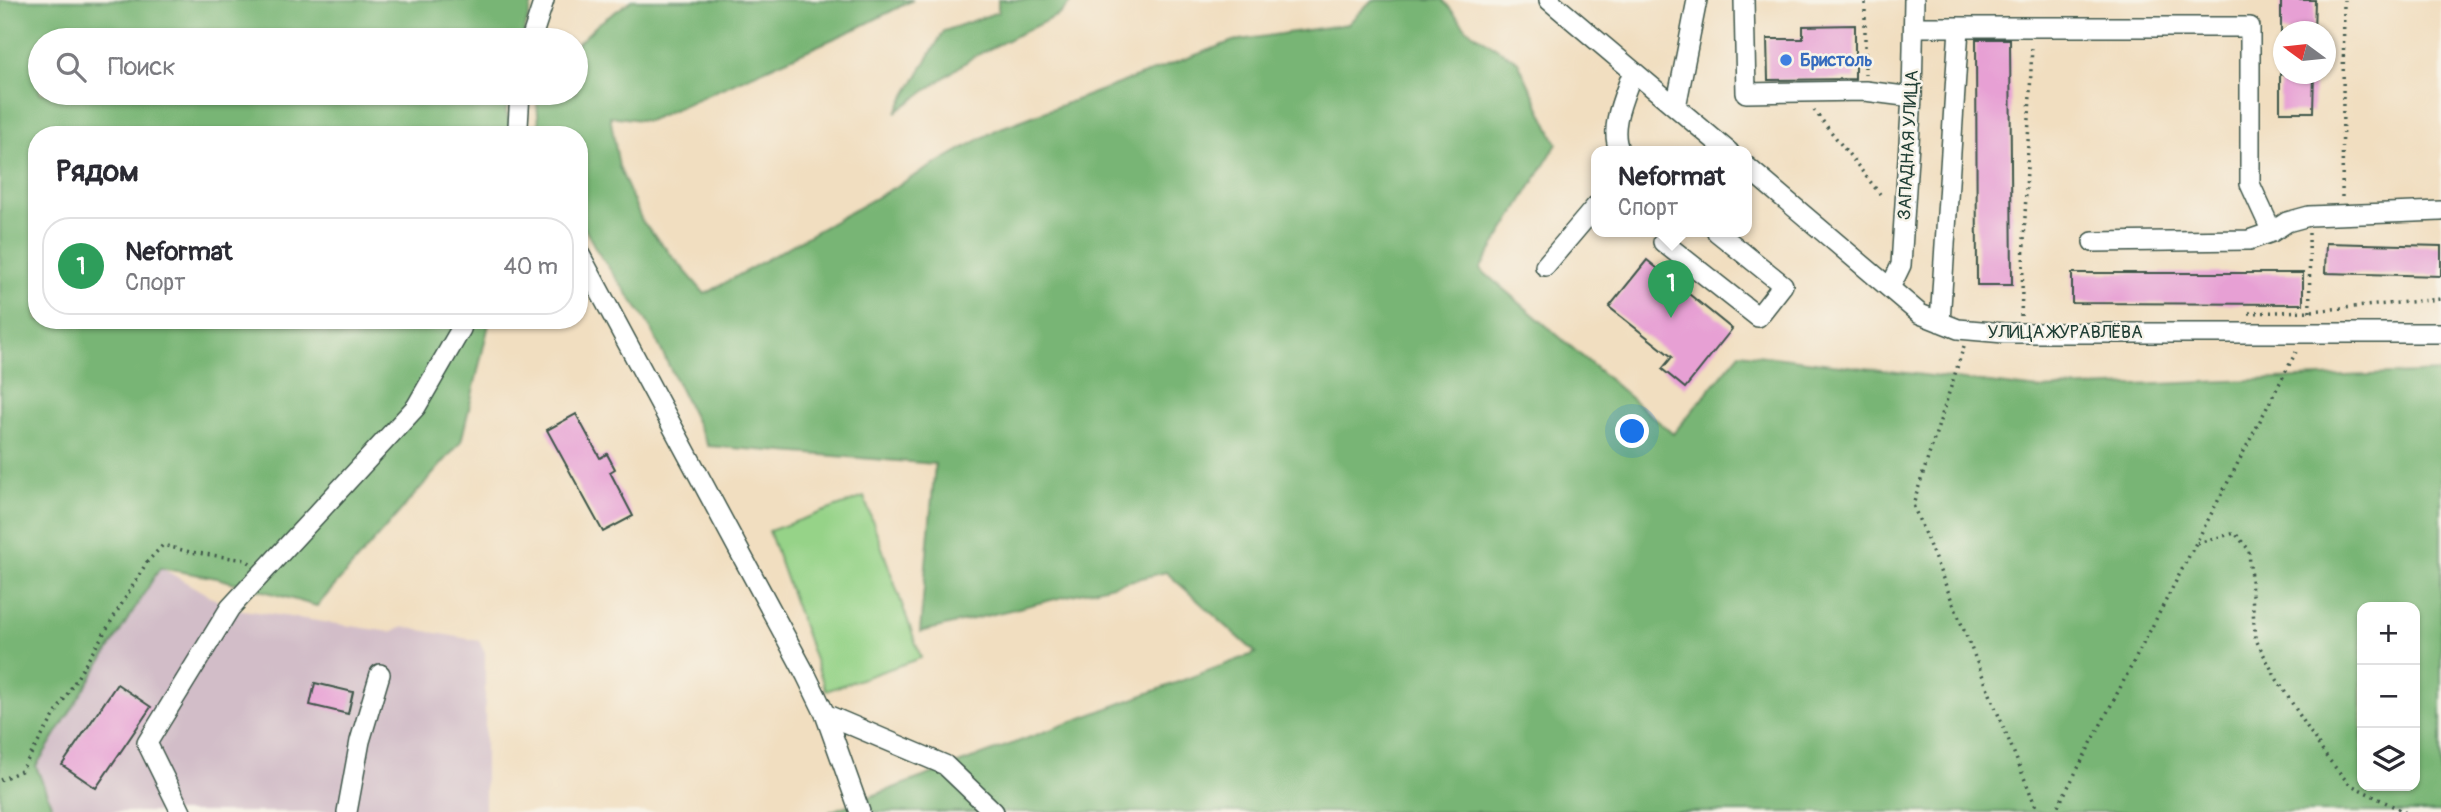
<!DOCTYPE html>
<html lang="ru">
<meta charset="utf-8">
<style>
:root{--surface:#fff;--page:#f2f2f3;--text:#2b2b33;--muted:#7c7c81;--line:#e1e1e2;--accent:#d1495b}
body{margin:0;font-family:Pangolin,sans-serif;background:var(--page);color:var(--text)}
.controls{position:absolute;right:21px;bottom:21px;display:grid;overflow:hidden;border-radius:14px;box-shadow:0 2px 5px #0004}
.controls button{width:63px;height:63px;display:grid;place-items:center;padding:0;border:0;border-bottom:2px solid var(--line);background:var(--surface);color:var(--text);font:35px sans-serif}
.compass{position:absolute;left:2273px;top:21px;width:63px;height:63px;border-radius:50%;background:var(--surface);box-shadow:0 2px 5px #0004;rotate:285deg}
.you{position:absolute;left:1633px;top:432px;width:24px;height:24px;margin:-18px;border:5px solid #fff;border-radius:50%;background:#1a73e8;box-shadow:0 0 0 10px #1a73e833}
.badge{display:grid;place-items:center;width:46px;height:46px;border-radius:50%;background:var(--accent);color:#fff;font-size:23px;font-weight:700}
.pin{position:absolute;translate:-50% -58px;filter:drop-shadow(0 2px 4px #0008)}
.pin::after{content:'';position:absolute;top:37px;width:24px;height:21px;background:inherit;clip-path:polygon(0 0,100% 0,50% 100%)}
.popup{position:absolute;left:1591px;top:146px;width:161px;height:91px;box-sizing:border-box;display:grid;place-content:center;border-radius:14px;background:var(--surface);filter:drop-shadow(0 2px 5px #0005);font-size:23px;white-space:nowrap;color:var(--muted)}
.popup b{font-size:26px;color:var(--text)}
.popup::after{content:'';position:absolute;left:50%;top:100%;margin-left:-14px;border:14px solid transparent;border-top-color:var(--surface)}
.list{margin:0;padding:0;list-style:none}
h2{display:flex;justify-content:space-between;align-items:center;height:91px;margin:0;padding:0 28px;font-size:30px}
h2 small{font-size:23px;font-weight:400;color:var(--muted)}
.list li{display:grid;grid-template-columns:46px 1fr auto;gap:21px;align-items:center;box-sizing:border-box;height:98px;margin:0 14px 14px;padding:0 14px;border:2px solid var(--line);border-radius:28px}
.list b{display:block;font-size:26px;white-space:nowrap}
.list p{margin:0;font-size:23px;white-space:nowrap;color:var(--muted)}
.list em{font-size:23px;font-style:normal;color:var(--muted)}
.icon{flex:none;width:38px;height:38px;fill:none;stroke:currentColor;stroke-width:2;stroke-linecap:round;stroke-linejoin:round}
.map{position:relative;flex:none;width:2441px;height:812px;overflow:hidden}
.search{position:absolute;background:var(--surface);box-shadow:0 2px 5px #0004;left:28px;top:28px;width:560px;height:77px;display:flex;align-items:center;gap:18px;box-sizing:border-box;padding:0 24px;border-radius:38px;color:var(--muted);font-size:26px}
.panel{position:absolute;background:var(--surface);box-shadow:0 2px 5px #0004;left:28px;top:126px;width:560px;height:203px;border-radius:28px}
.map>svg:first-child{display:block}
.industrial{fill:#d2bdc8}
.green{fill:#96d388;stroke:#5a885e;stroke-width:2}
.forest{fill:#78b574;stroke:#4c7954;stroke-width:2;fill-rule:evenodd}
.building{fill:#e7a0d4}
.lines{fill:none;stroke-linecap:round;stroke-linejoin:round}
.minor-casing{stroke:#3e5549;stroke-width:22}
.path{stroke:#3e5549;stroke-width:3.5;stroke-dasharray:2 5;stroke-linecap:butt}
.minor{stroke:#fff;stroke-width:19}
.shop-dot{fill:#3f7fe0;stroke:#f7f3e8;stroke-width:2.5}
.labels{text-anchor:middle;stroke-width:5;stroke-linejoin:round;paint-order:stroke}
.shop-label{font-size:18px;font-weight:bold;fill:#366cbe;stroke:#f7f3e8;text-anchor:start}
.street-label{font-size:18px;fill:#1f3d34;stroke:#f7f3e8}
</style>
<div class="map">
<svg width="2441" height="812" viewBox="0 0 2441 812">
<rect width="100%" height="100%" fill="#f7f3e8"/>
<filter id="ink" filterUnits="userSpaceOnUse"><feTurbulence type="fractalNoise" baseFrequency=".0143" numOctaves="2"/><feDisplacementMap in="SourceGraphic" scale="14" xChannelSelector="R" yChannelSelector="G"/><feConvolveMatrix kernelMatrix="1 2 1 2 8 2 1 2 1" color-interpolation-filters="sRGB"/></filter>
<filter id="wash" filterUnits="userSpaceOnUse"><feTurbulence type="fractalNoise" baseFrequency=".00686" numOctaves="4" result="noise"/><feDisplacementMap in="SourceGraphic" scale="28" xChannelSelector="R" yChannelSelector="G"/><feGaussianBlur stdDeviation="1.57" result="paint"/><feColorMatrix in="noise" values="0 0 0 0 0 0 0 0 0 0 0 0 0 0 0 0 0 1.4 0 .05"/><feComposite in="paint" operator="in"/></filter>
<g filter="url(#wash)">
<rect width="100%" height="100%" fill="#f1dec0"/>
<path class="industrial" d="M160 567 230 608 391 632 404 627 479 641 485 653V812H55L36 766Z"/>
<path class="green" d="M864 497 921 658 826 691 769 531Z"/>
<path class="forest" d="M0 0H533L522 40H40V93H509L506 111 513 135H37V320H490L461 442 317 606 217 578 160 568 36 766 54 812H0Z
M632 0H913L860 27 648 121 610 116 619 167 642 221 705 294 998 129 1233 41 1348 24 1372 0H1443L1467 29 1518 62 1557 144 1480 269 1673 434 1740 353 2039 389 2441 372V812H829L1256 653 1166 572 920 632 935 464 708 446 648 323 597 251 579 218V135H540L536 93H576V45L598 24ZM2362 607H2415V786H2362Z
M998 0H1073L1060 14 973 57 896 112 944 31 998 12Z"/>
<g id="blocks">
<path class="building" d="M2281 0H2315L2314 32H2281Z
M1855 25V79L1768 80 1767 39H1803V26Z
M1976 39H2010L2012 285H1977Z
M2280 74H2314L2313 112H2280Z
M2326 243 2441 246V276L2325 273Z
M1647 260 1732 329 1685 388 1662 369 1672 357 1609 307Z
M2072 273H2303V304L2072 303Z
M576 414 600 458 607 454 615 469 610 472 633 516 603 532 547 430Z
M315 683 353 692 348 714 310 705Z
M117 684 151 707 96 788 62 765Z"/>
</g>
</g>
<g filter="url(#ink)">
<use href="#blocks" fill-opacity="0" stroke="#3e5549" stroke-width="2"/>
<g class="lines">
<defs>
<path id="minor" d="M1549 0 1729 152
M1744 0 1746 93 1865 91 1912 97
M1915 27H2250V184L2272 232
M531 40 544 0
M520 93 518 126 521 135
M1676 107 1697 0
M1620 152C1608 127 1625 95 1633 71
M1746 166 1920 314 1958 329 2004 333H2441
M1663 242 1758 317 1783 285 1717 232
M2093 242 2249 240 2272 232 2287 222 2309 216 2441 211
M579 253 806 675 825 714 860 812
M1545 266 1596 206
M1890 288 1901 265 1912 97 1914 0
M1940 322 1959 28
M825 714 945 765 994 812
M181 812 147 743 230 608 416 407 461 329 464 320
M347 812 360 741 380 674"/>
</defs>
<use href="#minor" class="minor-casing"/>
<path class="path" d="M1865 75V0
M1814 110 1880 194
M2342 197 2344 0
M2309 233 2310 316
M2249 313 2311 311 2441 299
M2021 316 2032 44
M1964 346 1913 505 2038 812
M2197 543 2235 533 2249 550 2255 638 2276 678 2325 755 2349 784 2405 812
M0 780 21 771 147 562 163 545 190 552 246 560 250 563
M2055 812 2296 352"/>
<use href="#minor" class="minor"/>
</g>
</g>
<circle class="shop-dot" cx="1786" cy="60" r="7"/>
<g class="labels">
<g class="shop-label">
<text x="1800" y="66">Бристоль</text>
</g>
<g class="street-label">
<text transform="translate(1908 145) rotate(-87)" y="6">ЗАПАДНАЯ УЛИЦА</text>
<text x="2065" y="338">УЛИЦА ЖУРАВЛЁВА</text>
</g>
</g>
</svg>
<div class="controls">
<button>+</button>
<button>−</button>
<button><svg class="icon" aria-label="layers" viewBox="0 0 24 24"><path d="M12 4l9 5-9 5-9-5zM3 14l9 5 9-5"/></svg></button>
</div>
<svg class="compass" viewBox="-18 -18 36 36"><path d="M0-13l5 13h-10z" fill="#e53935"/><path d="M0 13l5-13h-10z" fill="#7c7c81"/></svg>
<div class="you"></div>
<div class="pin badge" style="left:1671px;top:318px;background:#2e9e5b">1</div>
<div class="popup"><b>Neformat</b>Спорт</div>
<div class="search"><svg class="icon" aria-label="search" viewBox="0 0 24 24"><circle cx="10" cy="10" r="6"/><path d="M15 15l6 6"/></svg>Поиск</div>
<section class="panel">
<h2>Рядом<small></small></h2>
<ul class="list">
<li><span class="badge" style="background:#2e9e5b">1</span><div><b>Neformat</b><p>Спорт</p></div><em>40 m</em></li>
</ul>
</section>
</div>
